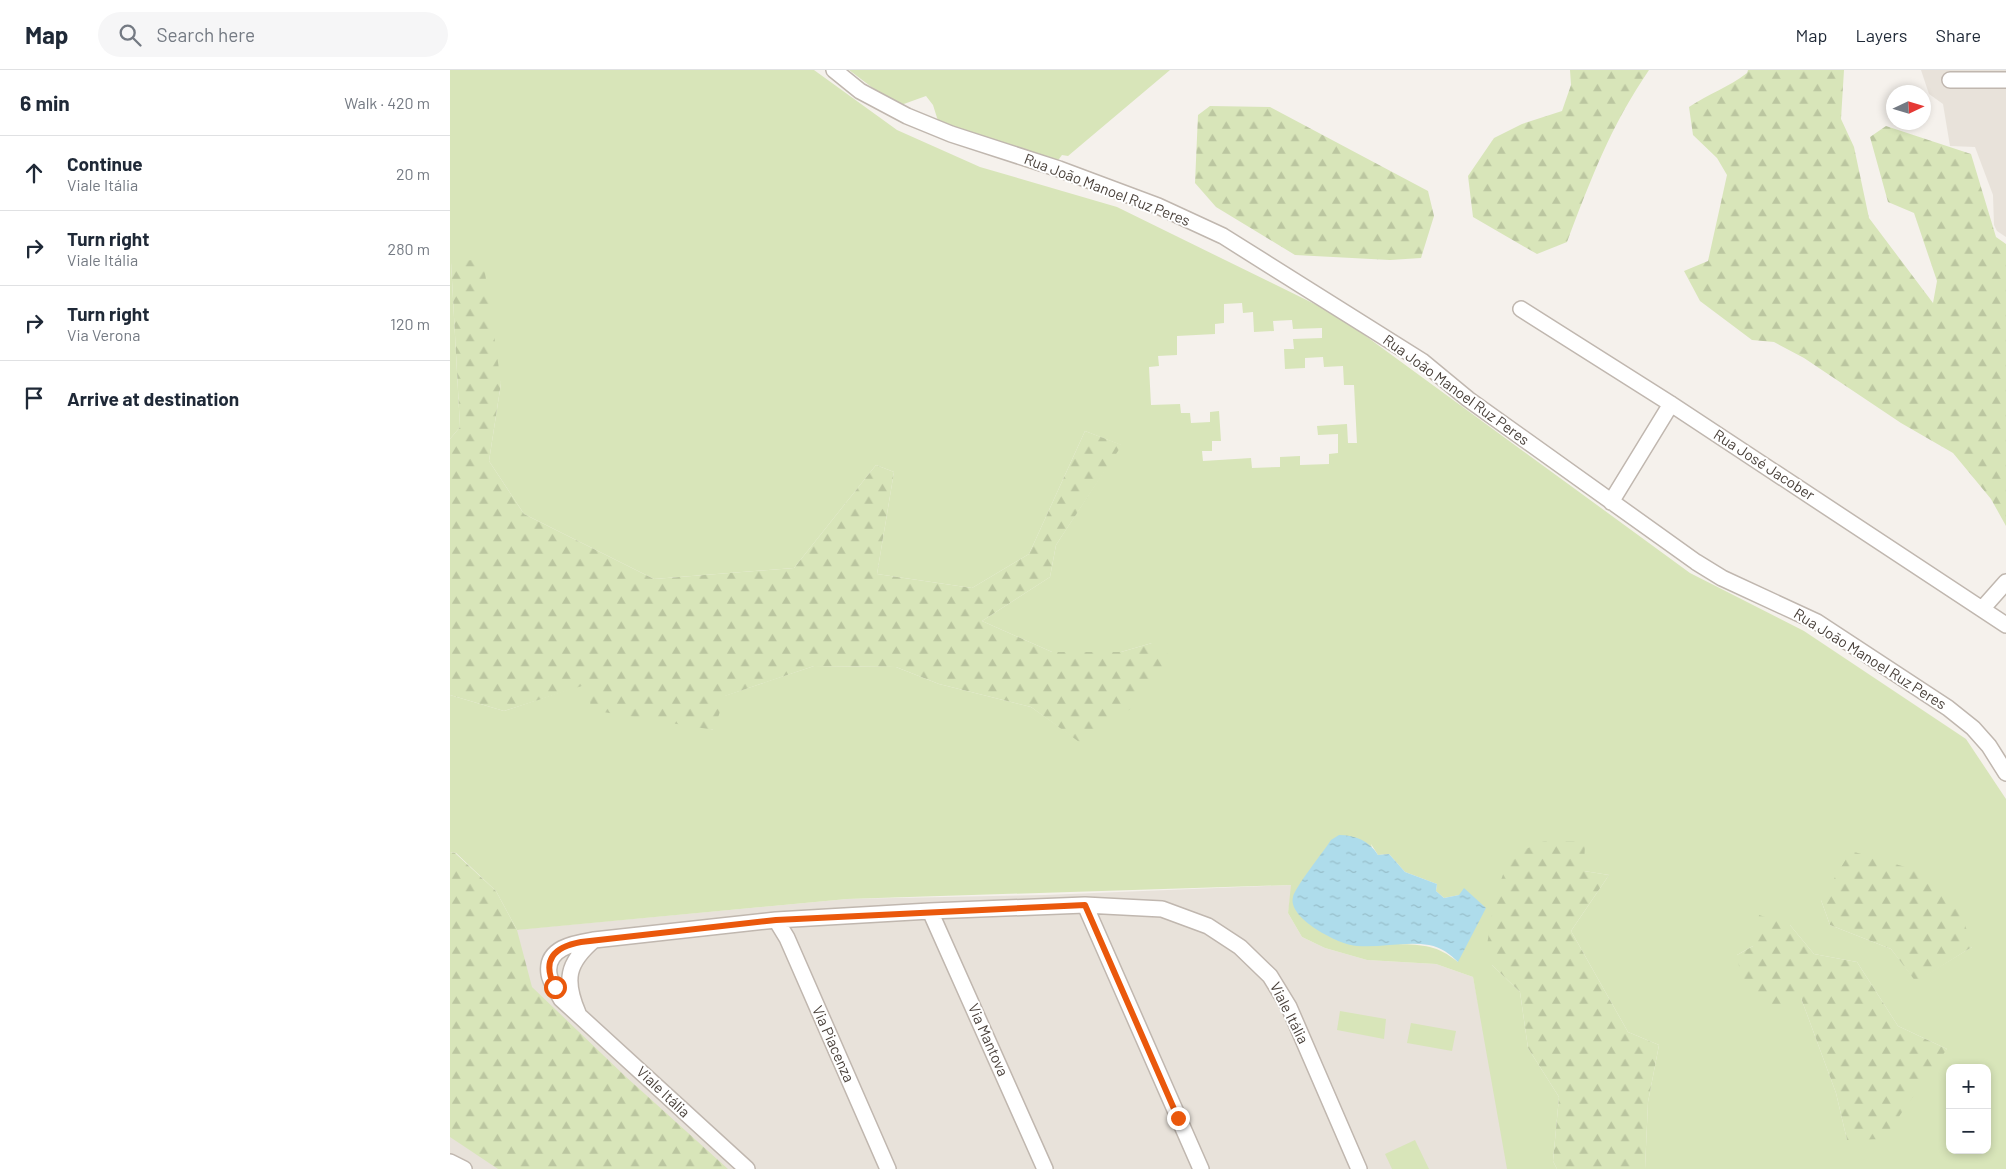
<!DOCTYPE html>
<meta charset="utf-8">
<style>
:root{--surface:#fff;--page:#f6f6f7;--text:#1f2937;--muted:#747a83;--line:#e0e1e3}
body{margin:0;font-family:Barlow,sans-serif;background:var(--page);color:var(--text)}
.controls{position:absolute;right:15px;bottom:15px;display:grid;overflow:hidden;border-radius:10px;box-shadow:0 2px 8px #0003}
.controls button{width:45px;height:45px;display:grid;place-items:center;padding:0;border:0;border-bottom:1px solid var(--line);background:var(--surface);color:var(--text);font:25px sans-serif}
.compass{position:absolute;left:1436px;top:15px;width:45px;height:45px;border-radius:50%;background:var(--surface);box-shadow:0 2px 8px #0003;rotate:86deg}
.stop{position:absolute;width:15px;height:15px;margin:-11px;border:4px solid #ea580c;border-radius:50%;background:#fff}
.stop.end{background:#ea580c;border-color:#fff;box-shadow:0 1px 5px #0008}
.list{margin:0;padding:0;list-style:none}
h2{display:flex;justify-content:space-between;align-items:center;height:65px;margin:0;padding:0 20px;font-size:21px}
h2 small{font-size:16px;font-weight:400;color:var(--muted)}
.list li{display:grid;grid-template-columns:32px 1fr auto;gap:15px;align-items:center;box-sizing:border-box;height:75px;padding:0 20px;border-top:1px solid var(--line)}
.list b{display:block;font-size:19px;white-space:nowrap}
.list p{margin:0;font-size:16px;white-space:nowrap;color:var(--muted)}
.list em{font-size:16px;font-style:normal;color:var(--muted)}
.icon{flex:none;width:28px;height:28px;fill:none;stroke:currentColor;stroke-width:2;stroke-linecap:round;stroke-linejoin:round}
.map{position:relative;flex:none;width:1556px;height:1099px;overflow:hidden}
header{display:flex;align-items:center;gap:30px;box-sizing:border-box;height:70px;padding:0 25px;background:var(--surface);border-bottom:1px solid var(--line)}
header strong{font-size:24px}
nav{display:flex;gap:28px;margin-inline-start:auto;font-size:18px}
.search{width:350px;height:45px;background:var(--page);display:flex;align-items:center;gap:12px;box-sizing:border-box;padding:0 18px;border-radius:28px;color:var(--muted);font-size:19px}
main{display:flex}
aside{flex:1;background:var(--surface)}
.map>svg:first-child{display:block}
.residential{fill:#e8e2da}
.grass{fill:#d8e5b9;fill-rule:evenodd}
.forest{fill:url(#forest-firs)}
.water{fill:url(#water-ripples)}
.lines{fill:none;stroke-linecap:round;stroke-linejoin:round}
.minor-casing{stroke:#c0b7af;stroke-width:18}
.minor{stroke:#fff;stroke-width:15}
.route{stroke:#ea580c;stroke-width:6}
.labels{text-anchor:middle;stroke-width:4;stroke-linejoin:round;paint-order:stroke}
.street-label{font-size:15px;fill:#49403a;stroke:#fff}
</style>
<header>
<strong>Map</strong>
<div class="search"><svg class="icon" aria-label="search" viewBox="0 0 24 24"><circle cx="10" cy="10" r="6"/><path d="M15 15l6 6"/></svg>Search here</div>
<nav><a>Map</a><a>Layers</a><a>Share</a></nav>
</header>
<main>
<aside>
<h2>6 min<small>Walk · 420 m</small></h2>
<ul class="list">
<li><svg class="icon" aria-label="ahead" viewBox="0 0 24 24"><path d="M12 20V5M6 11l6-6 6 6"/></svg><div><b>Continue</b><p>Viale Itália</p></div><em>20 m</em></li>
<li><svg class="icon" aria-label="right" viewBox="0 0 24 24"><path d="M7 20v-9h11M14 6l5 5-5 5"/></svg><div><b>Turn right</b><p>Viale Itália</p></div><em>280 m</em></li>
<li><svg class="icon" aria-label="right" viewBox="0 0 24 24"><path d="M7 20v-9h11M14 6l5 5-5 5"/></svg><div><b>Turn right</b><p>Via Verona</p></div><em>120 m</em></li>
<li><svg class="icon" aria-label="arrive" viewBox="0 0 24 24"><path d="M6 21V4h12l-3 4 3 4H6"/></svg><div><b>Arrive at destination</b></div></li>
</ul>
</aside>
<div class="map">
<svg width="1556" height="1099" viewBox="0 0 1556 1099">
<defs>
<pattern id="forest-firs" width="22" height="20" patternUnits="userSpaceOnUse" patternTransform="scale(1.25)"><rect width="22" height="20" fill="#d8e5b9"/><path d="M5 1l3.5 6h-7zM16 11l3.5 6h-7z" fill="#bbc6a0"/></pattern>
<pattern id="water-ripples" width="26" height="14" patternUnits="userSpaceOnUse" patternTransform="scale(1.25)"><rect width="26" height="14" fill="#aedceb"/><path d="M2 4q2-2 4 0t4 0M15 11q2-2 4 0t4 0" fill="none" stroke="#97beca"/></pattern>
</defs>
<rect width="100%" height="100%" fill="#f5f1ec"/>
<path class="residential" d="M1471 0H1556V167L1547 161 1544 155 1543 125 1525 77 1500 76 1493 34 1479 24Z
M842 815 838 843 852 867 875 878 917 890 986 894 1023 907 1061 1099H0V866L397 829 595 825Z"/>
<path class="grass" d="M0 0H364L447 60 530 97 667 137 887 245 1240 503 1354 561 1516 669 1556 729V1099H1195L1198 1032 1209 975 1178 962 1121 861 1159 805 1134 801V771L1042 895 1070 922 1078 978 1109 1027 1103 1091 1107 1099H1057L1023 907 986 894 917 890 875 878 852 867 838 843 841 815 397 829 67 860 46 821 6 783 0 782V625L54 641 138 613 263 660 274 626 364 596 446 597 489 614 581 637 632 673 702 573 671 582H602L532 551 600 507 606 475 671 375 635 361 579 484 522 518 427 504 444 402 426 395 344 498 204 509 74 444 39 391 51 313 1 192 10 357 0 369ZM792 233 793 243 803 242 804 262 824 261 823 251 842 250 843 259 872 258V268L843 269 844 279H834L835 299 855 298V288L873 287 874 297 893 296 894 315H904L907 373H898L897 354 867 356 868 365 888 364V383L879 384V394L850 395V386L830 387V397L802 398 801 388 753 391 752 381H762V371H771L769 341 760 342V352L741 353 740 343H731L730 334 701 335 699 297 709 296 708 286 727 285V266L765 264V254L774 253V234ZM921 774 928 785 939 784 955 802 987 814 986 821 994 828 1009 825 1008 892C987 875 974 875 948 874ZM1371 830 1522 877 1466 911 1441 879 1380 855ZM1340 855 1364 884 1407 892 1448 956 1497 979 1397 1070 1386 1023 1351 928 1287 885ZM1500 998H1537V1080H1500Z
M399 0H720L618 86 612 85 606 93 489 54 483 35 476 26 451 35 436 28Z
M890 941 936 949 934 969 887 960Z
M961 953 1006 961 1002 981 957 973Z
M965 1070 979 1099H942L935 1084Z"/>
<path class="forest" d="M1120 0H1199C1160 57 1141 109 1117 172L1087 184 1023 147 1018 106 1044 68 1072 54 1112 41 1121 15Z
M1298 0H1394L1391 49 1404 77 1419 148 1483 233 1487 211 1464 143 1438 132 1420 67 1436 56 1521 84 1546 167 1556 174V456L1541 429 1503 383 1451 353 1354 288 1324 272 1302 270 1250 231 1234 201 1258 191 1277 105 1267 88 1243 65 1239 37C1258 24 1279 17 1297 3Z
M760 36 820 37 978 121 984 146 971 188 940 190 845 185 766 137 745 113 748 45Z
M33 189 51 313 39 391 74 444 204 509 344 498 426 395 444 402 427 504 522 518 579 484 635 361 672 375 606 475 600 507 532 551 602 582H671L702 573 723 588 683 637 632 674 581 637 489 614 446 597 364 596 275 626 264 660 141 640 138 614 54 641 0 625V369L10 357 1 192Z
M1094 771H1135L1134 801 1159 805 1121 861 1178 962 1209 975 1198 1032 1195 1099H1107L1103 1091 1109 1027 1078 978 1070 922 1042 895 1037 875 1045 826 1060 786Z
M1401 781 1469 801 1506 826 1522 877 1466 912 1441 879 1380 855 1371 830Z
M0 782 5 783 46 821 67 860 82 917 175 1006 278 1099H48L0 1067Z
M1309 845 1340 855 1364 884 1407 892 1448 956 1497 979 1433 1069 1397 1070 1386 1023 1351 928 1336 940 1312 935 1292 913 1287 885 1303 876Z"/>
<path class="water" d="M889 765C906 765 919 771 928 785L939 784 955 802 987 814 986 821 994 828 1009 825 1014 818 1036 838 1008 892C1000 884 991 877 979 875 955 871 931 878 907 876 889 875 837 848 843 827 845 817 874 781 881 770Z"/>
<g class="lines">
<defs>
<path id="minor" d="M384 0 410 21 457 46 501 64 609 99 708 136 773 166 972 291 1018 329 1246 492 1272 508 1367 552 1498 638 1523 658 1539 676 1556 703
M1500 10H1556
M1071 239 1221 334 1556 555
M1161 432 1221 334
M1532 539 1556 512
M635 835 751 1099
M480 841 595 1099
M326 850 337 868 438 1099
M128 943C114 910 117 893 144 870
M0 1092 14 1099
M297 1099 111 929C107 921 100 912 99 904 95 877 126 873 144 870L326 850 480 841 635 835 712 839 758 856 790 877 820 906 839 937 909 1099"/>
</defs>
<use href="#minor" class="minor-casing"/>
<use href="#minor" class="minor"/>
</g>
<g class="lines">
<path class="route" d="M105 917C91 890 104 877 131 872L326 850 635 835 728 1048"/>
</g>
<g class="labels">
<g class="street-label">
<text transform="translate(657 120) rotate(21)" y="5">Rua João Manoel Ruz Peres</text>
<text transform="translate(1006 320) rotate(36)" y="5">Rua João Manoel Ruz Peres</text>
<text transform="translate(1314 395) rotate(33)" y="5">Rua José Jacober</text>
<text transform="translate(1420 589) rotate(32)" y="5">Rua João Manoel Ruz Peres</text>
<text transform="translate(839 943) rotate(63)" y="5">Viale Itália</text>
<text transform="translate(538 970) rotate(66)" y="5">Via Mantova</text>
<text transform="translate(383 974) rotate(66)" y="5">Via Piacenza</text>
<text transform="translate(213 1022) rotate(43)" y="5">Viale Itália</text>
</g>
</g>
</svg>
<div class="controls">
<button>+</button>
<button>−</button>
</div>
<svg class="compass" viewBox="-18 -18 36 36"><path d="M0-13l5 13h-10z" fill="#e53935"/><path d="M0 13l5-13h-10z" fill="#747a83"/></svg>
<div class="stop" style="left:105px;top:917px"></div>
<div class="stop end" style="left:728px;top:1048px"></div>
</div>
</main>
